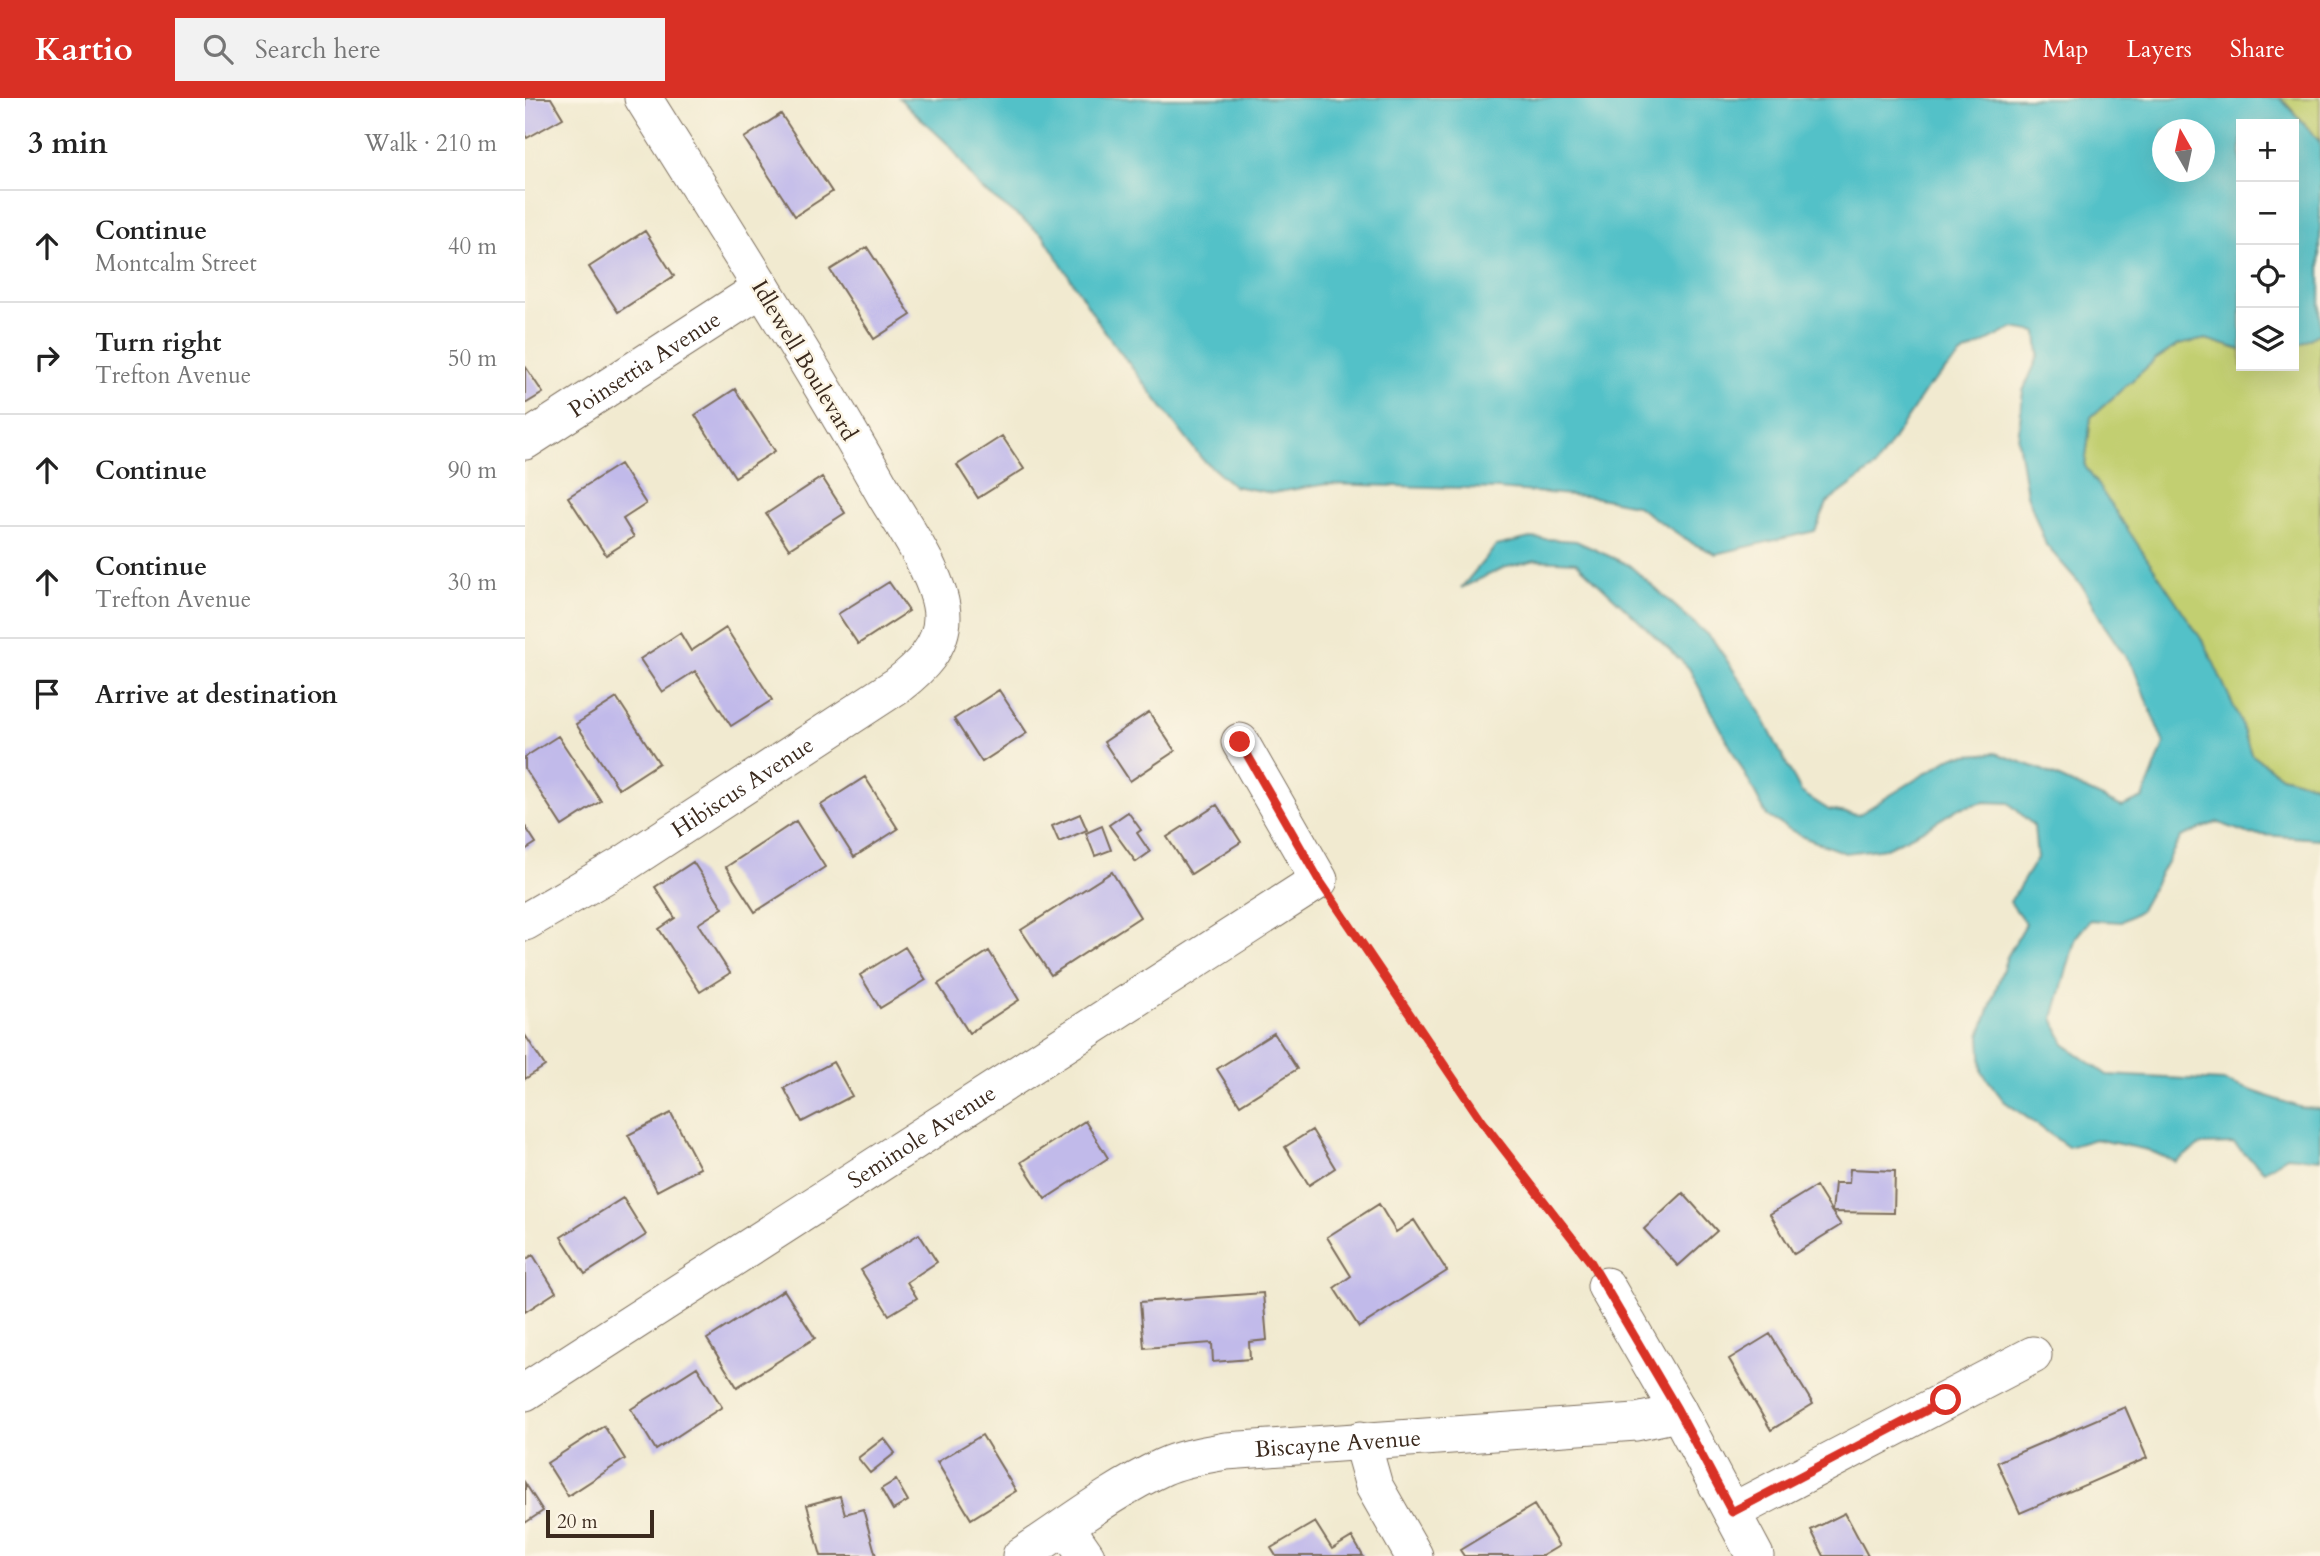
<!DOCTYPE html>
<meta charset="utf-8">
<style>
:root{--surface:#fff;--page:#f2f2f2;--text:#222;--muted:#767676;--line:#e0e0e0;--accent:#d93025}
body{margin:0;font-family:Cardo,serif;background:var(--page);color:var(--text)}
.controls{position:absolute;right:21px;top:21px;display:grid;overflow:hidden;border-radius:0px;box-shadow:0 7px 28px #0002}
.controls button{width:63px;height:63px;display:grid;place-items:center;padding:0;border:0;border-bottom:2px solid var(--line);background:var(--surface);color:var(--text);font:35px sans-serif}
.compass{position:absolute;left:1627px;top:21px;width:63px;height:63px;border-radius:50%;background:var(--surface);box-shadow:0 7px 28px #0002;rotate:351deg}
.scale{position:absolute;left:21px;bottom:18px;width:108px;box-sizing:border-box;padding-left:7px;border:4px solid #3b2a1e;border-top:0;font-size:19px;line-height:24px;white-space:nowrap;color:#3b2a1e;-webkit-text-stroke:5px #fcf5e5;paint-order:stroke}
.stop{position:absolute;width:21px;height:21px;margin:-16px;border:5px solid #d93025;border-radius:50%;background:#fff}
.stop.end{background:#d93025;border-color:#fff;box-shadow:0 2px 7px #0008}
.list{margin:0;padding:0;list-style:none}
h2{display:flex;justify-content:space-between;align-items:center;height:91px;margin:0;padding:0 28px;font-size:30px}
h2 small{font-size:23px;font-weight:400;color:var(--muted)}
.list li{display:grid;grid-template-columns:46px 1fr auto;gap:21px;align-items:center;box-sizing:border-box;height:112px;padding:0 28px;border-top:2px solid var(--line)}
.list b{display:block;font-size:26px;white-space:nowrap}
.list p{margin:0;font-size:23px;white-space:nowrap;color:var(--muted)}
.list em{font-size:23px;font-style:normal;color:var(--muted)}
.icon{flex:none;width:38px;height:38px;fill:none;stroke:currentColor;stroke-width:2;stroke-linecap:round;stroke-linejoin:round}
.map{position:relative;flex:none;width:1795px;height:1458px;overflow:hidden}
header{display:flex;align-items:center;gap:42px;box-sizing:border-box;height:98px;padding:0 35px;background:var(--accent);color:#fff}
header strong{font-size:33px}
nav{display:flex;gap:38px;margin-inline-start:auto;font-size:24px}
.search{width:490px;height:63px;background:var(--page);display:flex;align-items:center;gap:18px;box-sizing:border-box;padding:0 24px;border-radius:0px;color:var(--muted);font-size:26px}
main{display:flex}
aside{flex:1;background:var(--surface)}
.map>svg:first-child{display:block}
.green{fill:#c2cf71;stroke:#7e7c48;stroke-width:2}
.water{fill:#53c1c8;stroke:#477673;stroke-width:2;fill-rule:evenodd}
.building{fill:#c1baea}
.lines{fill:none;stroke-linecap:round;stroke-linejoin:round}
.minor-casing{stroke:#7b6d5c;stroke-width:39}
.path{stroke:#7b6d5c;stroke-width:4.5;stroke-dasharray:2 5;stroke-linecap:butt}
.minor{stroke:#fff;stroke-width:37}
.route{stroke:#d93025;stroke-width:9}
.labels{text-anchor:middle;stroke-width:5;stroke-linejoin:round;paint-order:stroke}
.street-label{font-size:23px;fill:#3b2a1e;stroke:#fcf5e5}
</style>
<header>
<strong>Kartio</strong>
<div class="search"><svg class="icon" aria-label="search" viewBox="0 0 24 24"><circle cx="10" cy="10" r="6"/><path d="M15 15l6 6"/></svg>Search here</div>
<nav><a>Map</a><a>Layers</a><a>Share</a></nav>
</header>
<main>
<aside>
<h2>3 min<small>Walk · 210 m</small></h2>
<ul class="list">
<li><svg class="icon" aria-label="ahead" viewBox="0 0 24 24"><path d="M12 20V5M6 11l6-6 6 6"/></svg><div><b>Continue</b><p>Montcalm Street</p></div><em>40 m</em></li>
<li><svg class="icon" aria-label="right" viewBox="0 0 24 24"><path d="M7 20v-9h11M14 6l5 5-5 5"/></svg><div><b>Turn right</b><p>Trefton Avenue</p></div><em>50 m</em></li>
<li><svg class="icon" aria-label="ahead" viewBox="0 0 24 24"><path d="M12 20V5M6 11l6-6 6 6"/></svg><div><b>Continue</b></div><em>90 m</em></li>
<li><svg class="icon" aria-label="ahead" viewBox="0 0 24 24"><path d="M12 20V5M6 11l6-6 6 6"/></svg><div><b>Continue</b><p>Trefton Avenue</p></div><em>30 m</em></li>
<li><svg class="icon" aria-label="arrive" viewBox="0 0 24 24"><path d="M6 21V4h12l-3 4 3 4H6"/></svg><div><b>Arrive at destination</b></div></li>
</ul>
</aside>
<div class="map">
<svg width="1795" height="1458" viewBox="0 0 1795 1458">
<rect width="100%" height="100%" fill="#fcf5e5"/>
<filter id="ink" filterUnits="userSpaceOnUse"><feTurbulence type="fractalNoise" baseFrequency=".0143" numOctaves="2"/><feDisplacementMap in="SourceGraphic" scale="14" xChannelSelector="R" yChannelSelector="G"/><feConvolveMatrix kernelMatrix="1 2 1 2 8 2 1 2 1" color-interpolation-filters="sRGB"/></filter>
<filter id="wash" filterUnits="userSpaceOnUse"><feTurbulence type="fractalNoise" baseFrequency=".00686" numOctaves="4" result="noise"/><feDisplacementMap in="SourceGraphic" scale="28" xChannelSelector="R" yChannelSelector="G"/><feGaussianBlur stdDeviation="1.57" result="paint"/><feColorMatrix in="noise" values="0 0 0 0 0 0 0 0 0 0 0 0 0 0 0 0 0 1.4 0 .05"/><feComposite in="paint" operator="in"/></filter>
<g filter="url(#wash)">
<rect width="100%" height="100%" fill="#f1ead0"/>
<path class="green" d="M1755 0H1795V44L1759 3Z
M1795 235V688L1756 678 1726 656 1715 622 1560 368 1566 319 1630 262 1653 247 1681 241 1716 252V268H1769V250Z"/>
<path class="water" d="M374 0H1755L1795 44V235L1769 250V26H1716V252L1681 241 1653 247 1630 262 1566 319 1560 368 1681 548 1715 622 1726 656 1756 678 1795 688V741L1724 736 1692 724 1656 739 1615 812 1596 824 1565 822 1551 839 1528 920 1539 946 1582 977 1699 983 1777 1010 1795 1011V1061L1762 1058 1739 1073 1709 1046 1675 1047 1651 1064 1623 1052 1570 1041 1543 1049 1479 1003 1457 974 1455 938 1482 859 1501 826 1485 804 1512 760 1509 728 1484 705 1460 704 1434 710 1396 733 1361 750 1320 755 1278 739 1242 718 1164 570 1051 464 1011 462 978 470 936 490 971 448 1005 440 1051 443 1104 467 1188 542 1228 601 1276 694 1304 712 1333 717 1429 658 1471 655 1515 671 1597 709 1618 700 1639 646 1609 571 1579 527 1558 489 1521 447 1502 396 1493 342 1498 293 1514 257 1512 234 1488 230 1436 257 1403 289 1350 369 1302 405 1290 433 1191 456 1167 445 1110 407 1069 399 973 391 802 386 747 395 709 388 677 361 579 233 518 137 454 89 425 48ZM1638 32H1680V74H1638Z"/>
<g id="blocks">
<path class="building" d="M0 0H26L38 20 2 40 0 37Z
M256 16 307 94 270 118 219 40Z
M120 133 149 178 93 214 64 169Z
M342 149 386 217 349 241 305 172Z
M0 268 18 295 0 306Z
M210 291 250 353 210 379 170 317Z
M477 338 499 371 453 400 432 367Z
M95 366 121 406 98 421 109 439 81 457 43 399Z
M297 379 320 415 264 451 241 416Z
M364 484 384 513 333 546 313 516Z
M201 530 247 602 206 628 170 573 137 594 115 561 155 535 166 553Z
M474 592 502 635 457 664 429 621Z
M92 600 134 665 94 691 51 626Z
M624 614 650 653 605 683 579 644Z
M33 638 76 703 37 728 0 671V659Z
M340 679 373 731 329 759 296 707Z
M692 707 716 744 666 776 642 739Z
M603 714 616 732 612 735 625 754 611 764 584 727Z
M555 716 562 732 534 744 527 728Z
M271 723 300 769 230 814 201 769Z
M0 728 11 745 0 752Z
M577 728 586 752 570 758 561 735Z
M168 764 198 810 173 826 205 875 175 894 134 831 150 820 130 789Z
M587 774 615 819 526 877 496 832Z
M380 849 401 882 355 910 335 877Z
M464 853 494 902 444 935 413 886Z
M749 935 772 971 715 1007 692 971Z
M0 937 20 968 0 981Z
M308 964 327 998 277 1024 259 990Z
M146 1015 175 1070 132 1093 103 1037Z
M560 1023 583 1060 520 1101 496 1064Z
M787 1032 810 1070 784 1087 760 1049Z
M1325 1071 1370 1073 1369 1115 1307 1114 1316 1127 1269 1156 1245 1116 1291 1088 1307 1114 1310 1085H1324Z
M1158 1095 1192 1133 1153 1168 1119 1131Z
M98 1100 121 1137 60 1176 36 1139Z
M854 1106 871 1134 889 1122 922 1173 834 1229 809 1190 826 1178 802 1139Z
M394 1136 412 1164 382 1184 392 1200 364 1217 336 1172Z
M8 1157 31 1194 0 1214V1162Z
M259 1192 290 1240 212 1289 182 1241Z
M738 1195 742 1242 724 1244 725 1261 688 1264 687 1245 619 1250 615 1204Z
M1245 1236 1288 1306 1246 1332 1204 1261Z
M172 1269 197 1309 131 1352 106 1311Z
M1600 1309 1622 1360 1495 1415 1472 1364Z
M79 1328 100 1361 43 1398 22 1365Z
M457 1337 491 1393 446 1421 412 1364Z
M359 1340 370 1355 345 1375 333 1360Z
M371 1382 383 1403 368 1412 356 1391Z
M0 1385 18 1413 0 1425Z
M315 1398 320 1416 338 1411 351 1458H296L282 1407Z
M1009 1407 1034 1448 1017 1458H939L935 1452Z
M1320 1415 1343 1458H1299L1286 1432Z
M790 1424 807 1451 827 1439 838 1458H751L746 1450Z"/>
</g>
</g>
<g filter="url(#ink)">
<use href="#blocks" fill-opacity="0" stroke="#7b6d5c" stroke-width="2"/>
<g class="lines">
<defs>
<g id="minor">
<path id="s1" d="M0 343 237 190"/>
<path id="s2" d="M0 824 96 768 373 587C395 570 417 549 417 519 417 482 378 427 359 395 283 260 200 131 118 0"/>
<path d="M1081 1188 1152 1311 1230 1458"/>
<path id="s3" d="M0 1294 794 782 715 644"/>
<path d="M836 1342 849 1388 889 1458"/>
<path d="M1207 1414 1508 1257"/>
<path d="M541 1429 561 1458"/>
<path id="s4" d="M496 1458C542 1428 588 1392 638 1369 658 1360 680 1357 701 1353L1111 1324 1139 1318 1152 1311"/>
</g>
</defs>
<use href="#minor" class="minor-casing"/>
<path class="path" d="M814 812 957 1023 1062 1157"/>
<use href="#minor" class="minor"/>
</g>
</g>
<g class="lines" filter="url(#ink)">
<path class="route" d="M715 644 794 782 957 1023 1065 1163 1152 1311 1207 1414 1421 1302"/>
</g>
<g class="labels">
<g class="street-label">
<text transform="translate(280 262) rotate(59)" y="8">Idlewell Boulevard</text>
<text dy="8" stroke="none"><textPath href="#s1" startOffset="142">Poinsettia Avenue</textPath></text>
<text dy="8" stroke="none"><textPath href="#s2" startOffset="256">Hibiscus Avenue</textPath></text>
<text dy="8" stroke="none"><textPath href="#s3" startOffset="472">Seminole Avenue</textPath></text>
<text dy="8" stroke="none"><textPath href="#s4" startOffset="345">Biscayne Avenue</textPath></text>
</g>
</g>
</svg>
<div class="controls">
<button>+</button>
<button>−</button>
<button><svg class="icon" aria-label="locate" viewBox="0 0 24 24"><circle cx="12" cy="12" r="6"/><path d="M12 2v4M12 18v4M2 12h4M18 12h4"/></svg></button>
<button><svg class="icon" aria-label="layers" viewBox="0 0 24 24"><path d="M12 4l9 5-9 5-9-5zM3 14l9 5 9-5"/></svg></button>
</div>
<svg class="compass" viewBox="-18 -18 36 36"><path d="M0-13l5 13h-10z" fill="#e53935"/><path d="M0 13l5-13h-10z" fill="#767676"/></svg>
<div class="scale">20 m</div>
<div class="stop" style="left:1421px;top:1302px"></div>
<div class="stop end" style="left:715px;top:644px"></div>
</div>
</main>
